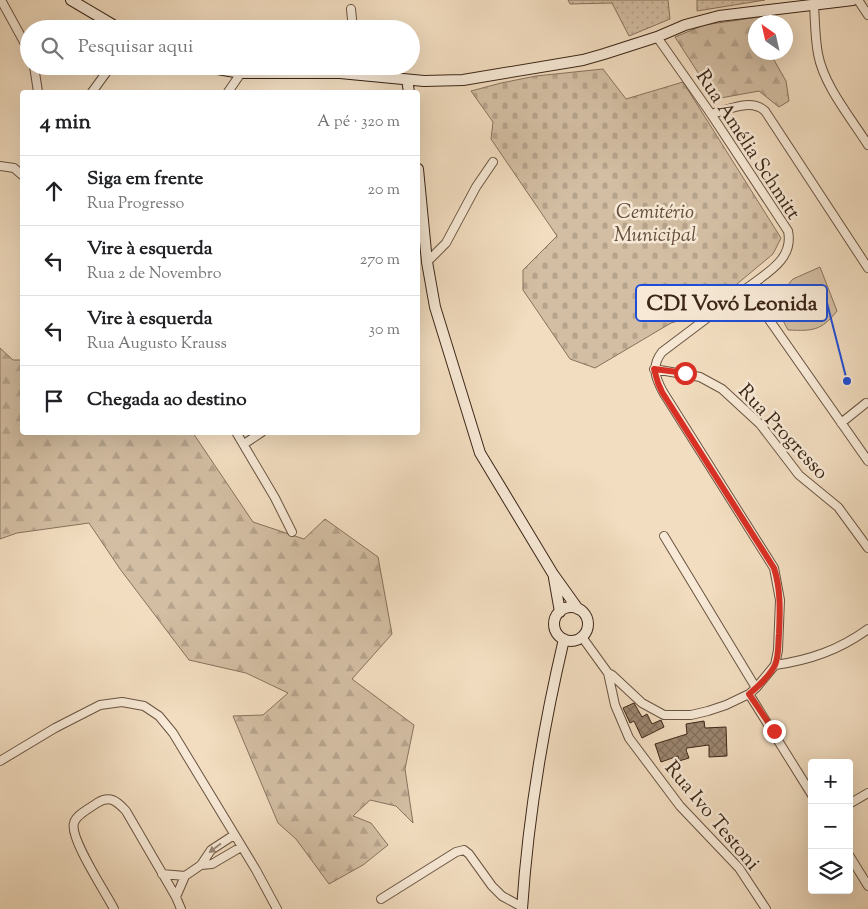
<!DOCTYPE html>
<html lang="pt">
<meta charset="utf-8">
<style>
:root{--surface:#fff;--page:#f6f6f6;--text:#202124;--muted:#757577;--line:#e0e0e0}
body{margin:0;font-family:"Sorts Mill Goudy",serif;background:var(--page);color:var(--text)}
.controls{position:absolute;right:15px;bottom:15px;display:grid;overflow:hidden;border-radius:5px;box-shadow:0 5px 20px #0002}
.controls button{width:45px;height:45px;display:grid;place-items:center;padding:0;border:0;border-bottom:1px solid var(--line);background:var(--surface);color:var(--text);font:25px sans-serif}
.compass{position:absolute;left:748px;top:15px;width:45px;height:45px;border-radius:50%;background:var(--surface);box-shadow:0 5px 20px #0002;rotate:326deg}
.stop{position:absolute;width:15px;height:15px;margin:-11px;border:4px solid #d93025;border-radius:50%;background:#fff}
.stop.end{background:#d93025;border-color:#fff;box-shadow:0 1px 5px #0008}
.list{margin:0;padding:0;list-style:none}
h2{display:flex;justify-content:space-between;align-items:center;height:65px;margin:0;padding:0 20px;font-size:21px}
h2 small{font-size:16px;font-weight:400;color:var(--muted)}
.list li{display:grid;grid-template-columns:32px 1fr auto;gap:15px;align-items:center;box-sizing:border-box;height:70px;padding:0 20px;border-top:1px solid var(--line)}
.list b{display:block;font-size:19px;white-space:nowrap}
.list p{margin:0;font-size:16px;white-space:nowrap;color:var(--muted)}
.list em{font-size:16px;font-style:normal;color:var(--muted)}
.icon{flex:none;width:28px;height:28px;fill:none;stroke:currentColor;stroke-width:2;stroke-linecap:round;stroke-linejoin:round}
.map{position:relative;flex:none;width:868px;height:909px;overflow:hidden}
.search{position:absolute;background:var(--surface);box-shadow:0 5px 20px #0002;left:20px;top:20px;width:400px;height:55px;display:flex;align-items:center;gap:12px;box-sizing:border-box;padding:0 18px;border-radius:28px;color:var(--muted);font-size:19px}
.panel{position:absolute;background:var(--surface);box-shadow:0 5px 20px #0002;left:20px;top:90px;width:400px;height:345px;border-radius:5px}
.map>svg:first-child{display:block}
.grass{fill:url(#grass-dots);stroke:#88725d}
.forest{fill:url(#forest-firs);stroke:#88725d}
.cemetery{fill:url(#cemetery-stones);stroke:#88725d}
.pitch{fill:#d3bea3;stroke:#88725d}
.building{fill:url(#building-cross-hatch);stroke:#3c2617}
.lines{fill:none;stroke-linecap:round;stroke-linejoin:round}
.street-casing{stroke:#6a5441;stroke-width:10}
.secondary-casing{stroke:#3c2617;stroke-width:12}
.street{stroke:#f7e9d6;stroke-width:8}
.secondary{stroke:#f7e9d6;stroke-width:10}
.oneway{fill:#9a8876}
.route{stroke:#d93025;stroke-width:6}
.labels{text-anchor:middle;stroke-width:5;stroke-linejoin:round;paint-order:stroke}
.street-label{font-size:20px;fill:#3c2617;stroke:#f7e9d6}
.park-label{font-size:20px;font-style:italic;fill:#624c3a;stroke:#f7e9d6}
.leader{fill:none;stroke:#1d4ed8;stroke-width:2}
.callout-dot{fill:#1d4ed8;stroke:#f7e9d6;stroke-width:2}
.callout{fill:#f7e9d6;stroke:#1d4ed8;stroke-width:2}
.callout-label{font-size:21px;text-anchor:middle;font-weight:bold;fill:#3c2617}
</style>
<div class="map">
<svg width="868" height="909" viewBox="0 0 868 909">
<defs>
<pattern id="grass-dots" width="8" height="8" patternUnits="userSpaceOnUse" patternTransform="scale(1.25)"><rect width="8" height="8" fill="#d3bea3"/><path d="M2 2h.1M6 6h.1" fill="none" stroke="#b6a38c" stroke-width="1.8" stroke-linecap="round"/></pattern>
<pattern id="forest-firs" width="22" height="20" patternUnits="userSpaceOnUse" patternTransform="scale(1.25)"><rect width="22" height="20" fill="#d3bea3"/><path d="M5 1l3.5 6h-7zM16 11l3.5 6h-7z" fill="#b6a38c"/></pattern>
<pattern id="cemetery-stones" width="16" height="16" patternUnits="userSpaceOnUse" patternTransform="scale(1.25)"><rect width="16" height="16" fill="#d3bea3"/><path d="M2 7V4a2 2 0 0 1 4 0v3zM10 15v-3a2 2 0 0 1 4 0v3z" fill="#b6a38c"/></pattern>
<pattern id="building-cross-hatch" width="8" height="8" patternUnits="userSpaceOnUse" patternTransform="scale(1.25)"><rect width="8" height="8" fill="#9b856f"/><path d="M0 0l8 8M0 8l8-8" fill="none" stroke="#806d5a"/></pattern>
</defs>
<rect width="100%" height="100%" fill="#f2ddc0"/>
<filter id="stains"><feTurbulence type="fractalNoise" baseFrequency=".004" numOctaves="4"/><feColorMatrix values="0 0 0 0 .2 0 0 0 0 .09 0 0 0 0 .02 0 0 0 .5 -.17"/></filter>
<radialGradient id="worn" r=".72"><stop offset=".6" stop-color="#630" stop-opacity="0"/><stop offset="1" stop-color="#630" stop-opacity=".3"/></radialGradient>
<path class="grass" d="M568 0H668L670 19 629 36 612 3 570 4Z
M697 0H765L697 11Z"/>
<path class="forest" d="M765 16 766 22H756V52L770 53 786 81 789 101 779 107 759 91 715 99 675 37 704 25Z
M0 348 13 360H22V432L193 433 253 522 304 539 325 519 378 557 392 634 352 679 414 725 405 769 413 823 396 806 370 800 353 816 371 823 388 845 363 865 329 884 296 839 278 823 233 716 263 715 288 693 246 673 189 660 120 569 89 523 17 533 0 539Z"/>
<path class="cemetery" d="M603 69 626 99 683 82 781 238 773 254 701 314 671 323 595 368 570 359 523 290V270L557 236 491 139 493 122 471 91 501 83 536 76Z"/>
<path class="pitch" d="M820 267 837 311C821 331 813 331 788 330L773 302 793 279Z"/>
<path class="building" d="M634 703 642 717 647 714 652 724 661 720 664 727 642 738 634 721 630 723 623 708Z
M704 721 705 728 726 727 727 756 709 757V745L687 748 686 750 689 758 679 761 678 756 661 762 655 744 687 734 686 724Z"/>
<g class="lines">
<defs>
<path id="street" d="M1 0 29 51
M858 0 868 15
M814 4C815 21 815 38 818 54 824 86 851 118 868 145
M351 9 353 29
M657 37 711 114 788 231C794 259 767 273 747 288L868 461
M34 66 38 92
M358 66 359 74
M92 92 111 66
M228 92 241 73
M711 114C728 110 751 98 765 111L868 268
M0 166 14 168 22 175
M427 262 446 243 476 187 493 162
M654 369 700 377 722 389 760 424 799 475 838 507 868 548
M841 423 866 403
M236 432 275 498 292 532
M244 444 262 432
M664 536 756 688
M582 637 608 673 615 705 629 738 680 806 739 868 766 909
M775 665C810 660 839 650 868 629
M608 673 612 675 642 703 664 715H691L708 711 726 705 749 694 756 688 775 665 778 650 780 600 774 568 663 392C655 377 651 366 662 352L747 288
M749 694 812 795
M0 761 55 728 100 705 122 702 144 706 159 716 173 733 256 870 277 909
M849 804 868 793
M849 855 868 886
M201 865 212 864 241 847
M162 874 185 876
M176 897 185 876 201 865 211 850 234 835
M381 899 456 852 464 850 469 854 492 886 502 896 522 907
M114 909C106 893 69 838 74 823 76 815 90 808 97 803 110 795 117 801 126 811L176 897 181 909"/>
<path id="secondary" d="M71 0 120 29
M200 66 241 73H340L424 81 463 80 583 60 604 54 657 37 685 25 719 16 853 0
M407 80 409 92
M418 169 427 262 435 307 480 453 553 574 578 609
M554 578 560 612
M554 624a17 17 0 1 1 34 0a17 17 0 1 1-34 0Z
M522 909C528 818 543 728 564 639"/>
</defs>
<use href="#street" class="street-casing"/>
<use href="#secondary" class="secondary-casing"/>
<use href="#street" class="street"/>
<use href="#secondary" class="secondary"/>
</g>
<defs><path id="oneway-solid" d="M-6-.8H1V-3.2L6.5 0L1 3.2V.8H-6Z" transform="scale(1.25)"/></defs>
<use class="oneway" href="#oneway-solid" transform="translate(215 848) rotate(143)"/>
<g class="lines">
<path class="route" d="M685 373 654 369 658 383 662 392 774 568C781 590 780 611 779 634 778 644 779 656 775 665 770 675 758 687 749 694L774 731"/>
</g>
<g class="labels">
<g class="street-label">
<text transform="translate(749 144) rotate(57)" y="7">Rua Amélia Schmitt</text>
<text transform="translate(784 431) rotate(47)" y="7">Rua Progresso</text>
<text transform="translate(713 815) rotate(50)" y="7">Rua Ivo Testoni</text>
</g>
<g class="park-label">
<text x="655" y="218">Cemitério<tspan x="655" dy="23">Municipal</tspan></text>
</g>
</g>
<path class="leader" d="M847 381L827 303"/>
<circle class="callout-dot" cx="847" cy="381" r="5"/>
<rect class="callout" x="636" y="285" width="191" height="36" rx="5"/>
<g class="callout-label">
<text x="732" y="310">CDI Vovó Leonida</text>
</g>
<rect width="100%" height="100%" filter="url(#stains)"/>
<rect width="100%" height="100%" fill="url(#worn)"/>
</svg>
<div class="controls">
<button>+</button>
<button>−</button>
<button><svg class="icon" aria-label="layers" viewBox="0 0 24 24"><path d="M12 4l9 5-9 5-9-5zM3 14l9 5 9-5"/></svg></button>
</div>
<svg class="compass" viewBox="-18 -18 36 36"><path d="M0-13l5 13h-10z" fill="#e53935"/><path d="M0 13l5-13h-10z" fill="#757577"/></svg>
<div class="stop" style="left:685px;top:373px"></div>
<div class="stop end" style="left:774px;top:731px"></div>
<div class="search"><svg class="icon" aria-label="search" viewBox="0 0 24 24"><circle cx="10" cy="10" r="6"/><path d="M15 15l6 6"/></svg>Pesquisar aqui</div>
<section class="panel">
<h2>4 min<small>A pé · 320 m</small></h2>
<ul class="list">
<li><svg class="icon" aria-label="ahead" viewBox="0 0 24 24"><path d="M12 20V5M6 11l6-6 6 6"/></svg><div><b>Siga em frente</b><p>Rua Progresso</p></div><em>20 m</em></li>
<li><svg class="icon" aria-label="left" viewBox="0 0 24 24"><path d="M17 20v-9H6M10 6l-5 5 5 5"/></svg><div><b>Vire à esquerda</b><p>Rua 2 de Novembro</p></div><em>270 m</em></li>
<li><svg class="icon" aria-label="left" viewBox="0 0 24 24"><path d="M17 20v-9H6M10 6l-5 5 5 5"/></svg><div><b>Vire à esquerda</b><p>Rua Augusto Krauss</p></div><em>30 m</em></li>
<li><svg class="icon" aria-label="arrive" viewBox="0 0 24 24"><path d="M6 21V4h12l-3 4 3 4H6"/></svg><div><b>Chegada ao destino</b></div></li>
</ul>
</section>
</div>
